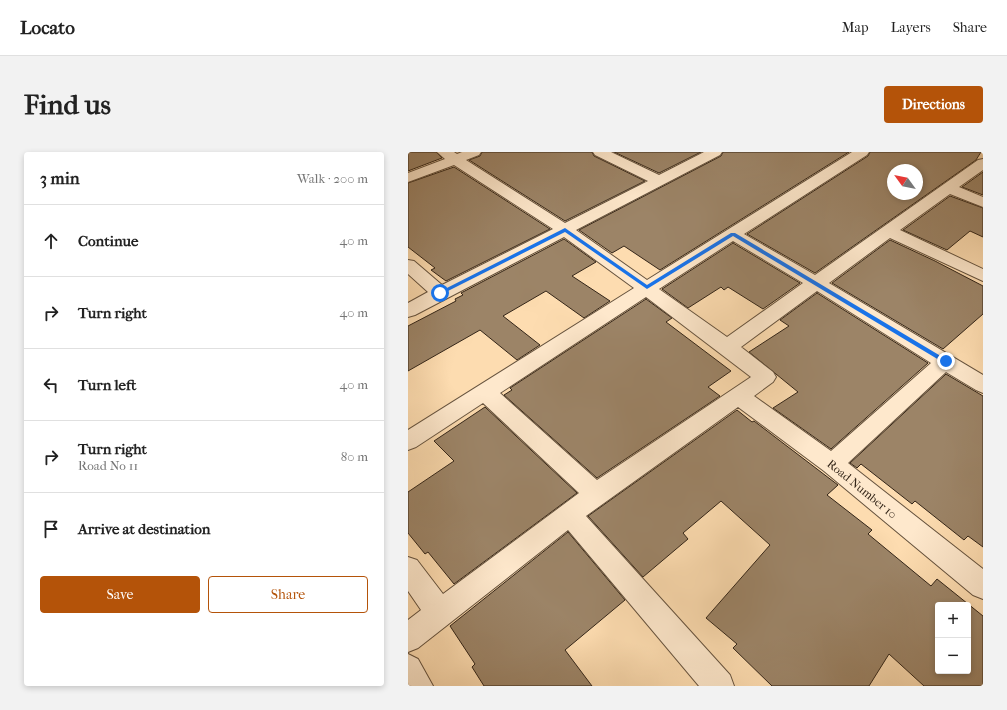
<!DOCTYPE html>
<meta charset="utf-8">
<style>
:root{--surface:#fff;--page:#f2f2f2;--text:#222;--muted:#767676;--line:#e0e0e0;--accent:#b45309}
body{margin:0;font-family:"IM FELL French Canon",serif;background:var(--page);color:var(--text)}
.controls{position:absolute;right:12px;bottom:12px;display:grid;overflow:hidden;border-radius:4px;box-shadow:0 2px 6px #0003}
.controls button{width:36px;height:36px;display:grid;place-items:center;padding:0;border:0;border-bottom:1px solid var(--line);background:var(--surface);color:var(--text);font:20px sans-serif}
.compass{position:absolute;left:479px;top:12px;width:36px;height:36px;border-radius:50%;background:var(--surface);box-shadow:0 2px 6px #0003;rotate:303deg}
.stop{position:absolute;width:12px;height:12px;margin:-9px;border:3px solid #1a73e8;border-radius:50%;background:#fff}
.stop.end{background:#1a73e8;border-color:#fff;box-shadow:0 1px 4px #0008}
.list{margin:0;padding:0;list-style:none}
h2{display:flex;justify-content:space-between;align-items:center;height:52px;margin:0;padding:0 16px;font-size:17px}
h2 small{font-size:13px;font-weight:400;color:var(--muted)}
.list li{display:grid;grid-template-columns:26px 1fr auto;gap:12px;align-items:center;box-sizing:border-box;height:72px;padding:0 16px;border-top:1px solid var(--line)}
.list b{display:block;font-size:15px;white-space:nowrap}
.list p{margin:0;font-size:13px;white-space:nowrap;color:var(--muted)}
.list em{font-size:13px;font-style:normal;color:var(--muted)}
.actions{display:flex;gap:8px;padding:12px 16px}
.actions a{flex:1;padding:9px 0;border:1px solid var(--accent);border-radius:4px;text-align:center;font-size:14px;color:var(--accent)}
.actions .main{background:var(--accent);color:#fff}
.icon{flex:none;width:22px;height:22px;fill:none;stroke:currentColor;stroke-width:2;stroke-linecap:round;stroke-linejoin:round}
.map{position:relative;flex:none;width:575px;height:534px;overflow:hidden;border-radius:4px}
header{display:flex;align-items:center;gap:24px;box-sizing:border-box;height:56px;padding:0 20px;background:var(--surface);border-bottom:1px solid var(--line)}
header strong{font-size:19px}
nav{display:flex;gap:22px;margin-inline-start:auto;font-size:14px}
.intro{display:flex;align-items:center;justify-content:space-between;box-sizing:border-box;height:96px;padding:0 24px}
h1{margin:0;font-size:28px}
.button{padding:10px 18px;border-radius:4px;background:var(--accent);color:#fff;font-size:14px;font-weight:700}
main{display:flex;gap:24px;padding:0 24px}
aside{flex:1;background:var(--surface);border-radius:4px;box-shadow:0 2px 6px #0003}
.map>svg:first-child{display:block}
.building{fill:#9c8467;stroke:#332518;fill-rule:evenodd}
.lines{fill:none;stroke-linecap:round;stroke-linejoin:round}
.minor-casing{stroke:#66533e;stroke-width:2}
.minor{fill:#fee8cc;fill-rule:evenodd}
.route{fill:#1a73e8}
.labels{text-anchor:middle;stroke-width:3.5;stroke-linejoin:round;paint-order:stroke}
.street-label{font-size:12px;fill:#332518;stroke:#fee8cc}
</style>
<header>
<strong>Locato</strong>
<nav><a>Map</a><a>Layers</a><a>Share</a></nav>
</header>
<div class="intro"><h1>Find us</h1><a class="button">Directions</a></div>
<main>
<aside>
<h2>3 min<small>Walk · 200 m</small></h2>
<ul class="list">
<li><svg class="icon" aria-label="ahead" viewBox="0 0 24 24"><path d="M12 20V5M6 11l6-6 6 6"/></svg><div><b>Continue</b></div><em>40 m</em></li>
<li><svg class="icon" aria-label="right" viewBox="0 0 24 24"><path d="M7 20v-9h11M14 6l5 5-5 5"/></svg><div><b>Turn right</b></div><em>40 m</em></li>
<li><svg class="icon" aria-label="left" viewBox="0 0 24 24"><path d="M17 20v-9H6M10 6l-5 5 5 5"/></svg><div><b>Turn left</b></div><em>40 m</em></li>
<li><svg class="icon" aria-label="right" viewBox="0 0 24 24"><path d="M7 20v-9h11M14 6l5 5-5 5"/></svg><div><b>Turn right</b><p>Road No 11</p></div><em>80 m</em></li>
<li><svg class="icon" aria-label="arrive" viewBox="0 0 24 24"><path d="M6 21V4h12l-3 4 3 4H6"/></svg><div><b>Arrive at destination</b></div></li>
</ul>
<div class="actions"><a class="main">Save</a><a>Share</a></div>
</aside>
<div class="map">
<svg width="575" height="534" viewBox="0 0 575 534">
<rect width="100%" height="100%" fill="#fddcb0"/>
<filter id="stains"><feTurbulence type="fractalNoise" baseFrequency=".005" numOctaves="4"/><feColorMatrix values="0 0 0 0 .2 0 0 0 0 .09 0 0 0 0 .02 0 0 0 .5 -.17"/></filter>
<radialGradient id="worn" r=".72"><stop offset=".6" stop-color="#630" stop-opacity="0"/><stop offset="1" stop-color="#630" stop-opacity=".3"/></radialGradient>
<path class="building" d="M0 0H28L34 6 0 19Z
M74 0H184L186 4 237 29 157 69 61 8 72 4Z
M206 0H293L251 21Z
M315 0H441L252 118 216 94 204 101 171 78 313 4Z
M462 0H573L568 8 407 121 339 82 460 4ZM485 18H509V42H485Z
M46 15 142 77 38 129 23 118 27 116 0 95V31Z
M575 20V43L554 35Z
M542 44 575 56V85L562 79 539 98 495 78Z
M156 87 188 110 164 124 202 149 176 166 138 139 95 164 132 193 109 208 72 178 0 219V174L48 149 47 147 55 143 53 141Z
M482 88 527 109 575 134V162L535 197 424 131Z
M325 91 392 131 355 157 320 135 316 138 313 135 280 156 254 137Z
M409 141 520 211 423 297 365 256 390 240 341 200 381 174 372 168Z
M238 147 264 166 258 170 323 219 300 235 312 244 189 326 96 243 104 238 102 236Z
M538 222 575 244V395L560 384 556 388 507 349 504 352 453 312 449 316 442 311Z
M77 255 169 341 46 432 20 400 17 402 0 381V340L46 309 26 289Z
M329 258 344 270 346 269 430 333 419 343 464 378 460 382 523 434 529 427 575 464V534H516L481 502 461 534H364L325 496 329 492 298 466 362 393 313 349 275 381 280 387 235 425 180 364ZM530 453H560V519H530Z
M160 380 217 448 157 498 184 534H76L64 515 67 512 42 474Z"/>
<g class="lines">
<defs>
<path id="minor" d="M29 0H46L49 2 54 0H73L71 3 58 8 157 71 240 29 187 3 185 0H203L251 23 296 0H314L312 3 168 78 239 128 444 0H461L459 3 336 82 407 123 570 8 575 7V18L551 35 575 45V55L542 42 492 78 575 117V129L482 86 421 131 575 223V241L568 238 538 220 440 311 575 417V447L565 443 416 319 330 255 178 364 322 523 326 534H291L160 378 10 496 0 500V468L13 458 0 439V405L9 408 35 442 171 341 75 251 8 295 0 298V278L226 136 156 85 7 163 0 165V151L20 140 0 122V108L6 109 34 133 145 77 46 13 0 30V21L37 7ZM325 89 395 131 319 185 251 137ZM409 139 523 211 423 299 346 244 365 230 368 225 365 220 333 195ZM238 145 343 225 189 328 92 241Z
M0 502 10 507 25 534H0Z"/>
</defs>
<use href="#minor" class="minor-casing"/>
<use href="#minor" class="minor"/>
</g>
<path class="route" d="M157 76 239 133 323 81H327L541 209 536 211 325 84 239 137 157 80 34 142 29 141Z"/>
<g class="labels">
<g class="street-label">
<text transform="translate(454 337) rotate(39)" y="4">Road Number 10</text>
</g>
</g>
<rect width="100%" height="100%" filter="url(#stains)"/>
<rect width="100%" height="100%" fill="url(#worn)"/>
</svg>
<div class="controls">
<button>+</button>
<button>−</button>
</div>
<svg class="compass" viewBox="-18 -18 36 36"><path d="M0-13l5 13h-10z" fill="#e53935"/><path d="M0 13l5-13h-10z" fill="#767676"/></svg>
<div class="stop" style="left:32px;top:141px"></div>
<div class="stop end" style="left:538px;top:209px"></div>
</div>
</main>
